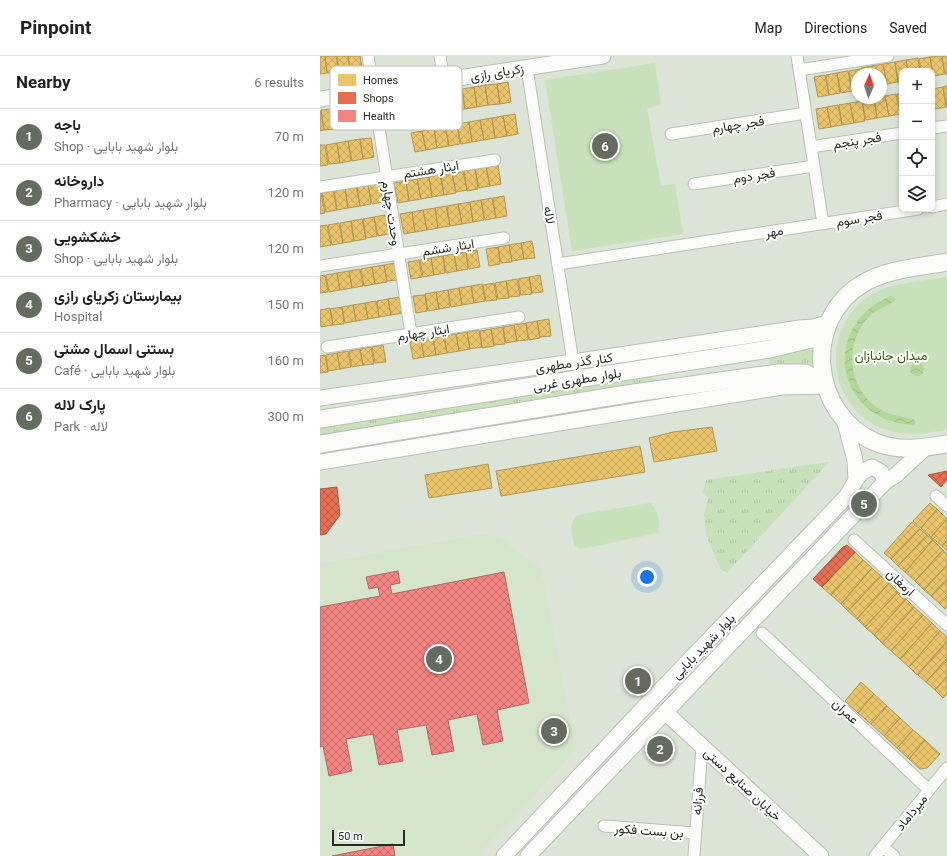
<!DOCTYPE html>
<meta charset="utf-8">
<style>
:root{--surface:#fff;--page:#f6f6f6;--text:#222;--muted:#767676;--line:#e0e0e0;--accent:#646c60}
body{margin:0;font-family:Roboto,Vazirmatn,sans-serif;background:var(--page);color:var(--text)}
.controls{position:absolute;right:12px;top:12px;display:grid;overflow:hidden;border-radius:8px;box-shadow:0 2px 6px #0003}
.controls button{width:36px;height:36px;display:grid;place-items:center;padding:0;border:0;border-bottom:1px solid var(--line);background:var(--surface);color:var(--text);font:20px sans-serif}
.compass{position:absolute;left:531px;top:12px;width:36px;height:36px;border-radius:50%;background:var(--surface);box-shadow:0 2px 6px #0003;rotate:3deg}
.scale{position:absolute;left:12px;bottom:10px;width:73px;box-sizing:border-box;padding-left:4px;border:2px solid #242b21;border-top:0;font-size:11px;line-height:14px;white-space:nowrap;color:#242b21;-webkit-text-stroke:3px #fff;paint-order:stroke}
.you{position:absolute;left:327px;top:521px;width:14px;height:14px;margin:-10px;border:3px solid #fff;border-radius:50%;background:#1a73e8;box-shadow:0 0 0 6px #1a73e833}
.badge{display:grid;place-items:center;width:26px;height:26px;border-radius:50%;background:var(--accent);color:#fff;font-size:13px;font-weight:700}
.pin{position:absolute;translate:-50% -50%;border:2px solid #fff;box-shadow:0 1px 4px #0006}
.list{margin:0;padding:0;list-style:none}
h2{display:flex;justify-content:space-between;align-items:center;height:52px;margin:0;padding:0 16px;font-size:17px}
h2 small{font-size:13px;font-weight:400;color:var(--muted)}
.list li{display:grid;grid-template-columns:26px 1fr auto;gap:12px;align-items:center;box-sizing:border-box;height:56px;padding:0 16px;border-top:1px solid var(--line)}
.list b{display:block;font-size:15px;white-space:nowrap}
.list p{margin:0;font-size:13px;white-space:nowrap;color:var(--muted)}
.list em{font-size:13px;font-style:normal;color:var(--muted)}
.icon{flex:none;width:22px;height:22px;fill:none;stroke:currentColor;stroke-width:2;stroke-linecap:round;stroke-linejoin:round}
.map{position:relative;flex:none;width:627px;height:800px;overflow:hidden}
header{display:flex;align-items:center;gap:24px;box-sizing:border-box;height:56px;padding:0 20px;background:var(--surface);border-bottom:1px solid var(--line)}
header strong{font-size:19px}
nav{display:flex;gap:22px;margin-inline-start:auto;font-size:14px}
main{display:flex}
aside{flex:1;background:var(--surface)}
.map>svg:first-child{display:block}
.built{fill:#d4e5cc}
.grass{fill:url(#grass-tufts)}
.park{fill:#c8e1ba}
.water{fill:url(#water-waves)}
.homes{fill:url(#homes-cross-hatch);stroke:#ae9654}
.shops{fill:url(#shops-cross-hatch);stroke:#ac5b43}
.health{fill:url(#health-cross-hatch);stroke:#b46965}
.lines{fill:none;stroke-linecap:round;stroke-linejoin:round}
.street-casing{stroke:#b8c0b4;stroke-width:13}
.secondary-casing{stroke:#b8c0b4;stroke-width:17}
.primary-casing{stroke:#b8c0b4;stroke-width:19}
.street{stroke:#fafbf9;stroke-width:11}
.secondary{stroke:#fafbf9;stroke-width:15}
.primary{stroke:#fafbf9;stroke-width:17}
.labels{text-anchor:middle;stroke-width:4;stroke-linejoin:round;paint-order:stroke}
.street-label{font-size:13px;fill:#242b21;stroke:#fff}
.park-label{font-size:13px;fill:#336304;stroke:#fff}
.key{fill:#fff;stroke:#bdbfbc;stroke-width:1}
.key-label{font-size:11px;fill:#242b21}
</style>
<header>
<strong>Pinpoint</strong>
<nav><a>Map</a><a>Directions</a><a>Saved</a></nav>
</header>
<main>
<aside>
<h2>Nearby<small>6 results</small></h2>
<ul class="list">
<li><span class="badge">1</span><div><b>باجه</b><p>Shop · بلوار شهید بابایی</p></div><em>70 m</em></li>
<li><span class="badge">2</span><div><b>داروخانه</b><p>Pharmacy · بلوار شهید بابایی</p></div><em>120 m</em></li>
<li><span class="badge">3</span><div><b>خشکشویی</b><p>Shop · بلوار شهید بابایی</p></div><em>120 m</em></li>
<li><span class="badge">4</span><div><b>بیمارستان زکریای رازی</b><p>Hospital</p></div><em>150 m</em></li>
<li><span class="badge">5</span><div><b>بستنی اسمال مشتی</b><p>Café · بلوار شهید بابایی</p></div><em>160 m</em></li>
<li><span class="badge">6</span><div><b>پارک لاله</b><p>Park · لاله</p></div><em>300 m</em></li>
</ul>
</aside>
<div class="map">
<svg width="627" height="800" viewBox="0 0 627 800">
<defs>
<pattern id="grass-tufts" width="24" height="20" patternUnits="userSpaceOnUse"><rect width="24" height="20" fill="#c8e1ba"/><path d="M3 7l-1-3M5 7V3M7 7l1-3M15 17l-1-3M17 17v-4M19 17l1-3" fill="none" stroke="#acc1a0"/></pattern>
<pattern id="water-waves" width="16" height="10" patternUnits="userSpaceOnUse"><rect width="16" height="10" fill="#afd897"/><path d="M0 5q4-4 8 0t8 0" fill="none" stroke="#96ba82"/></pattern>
<pattern id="homes-cross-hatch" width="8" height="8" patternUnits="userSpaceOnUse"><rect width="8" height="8" fill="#e9c46a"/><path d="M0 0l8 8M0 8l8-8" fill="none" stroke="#c8a95c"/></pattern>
<pattern id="shops-cross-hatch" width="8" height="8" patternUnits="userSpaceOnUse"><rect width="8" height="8" fill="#e76f51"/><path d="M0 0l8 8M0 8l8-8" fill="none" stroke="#bb5b43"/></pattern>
<pattern id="health-cross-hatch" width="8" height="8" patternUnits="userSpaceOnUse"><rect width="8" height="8" fill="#f28482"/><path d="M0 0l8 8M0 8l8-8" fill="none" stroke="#c46c6a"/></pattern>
</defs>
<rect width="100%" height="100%" fill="#dbe4d6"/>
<path class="built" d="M162 478 180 482 221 512 256 694 158 800H0V508Z"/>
<path class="grass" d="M498 292 497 314 480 309 450 308 448 300Z
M326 320 339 323 325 329 0 382V370Z
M509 406 407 517 400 512 386 479 384 459 388 442 383 436 386 424Z"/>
<path class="park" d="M335 7 341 49 327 52 341 130 355 128 363 178 252 195 225 24Z
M627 221V374C605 377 583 381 561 372 507 349 500 275 548 241 570 226 601 225 627 221Z
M330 447C339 454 340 467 338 477L261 493 255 490C252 477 248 469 257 459Z"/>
<path class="water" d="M571 240 575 242V245C567 250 558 253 551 259 523 285 527 332 559 353 570 360 582 360 594 363L596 367 593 369C515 365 499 269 571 240Z
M590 313a7 7 0 1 1 14 0a7 7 0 1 1-14 0Z"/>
<path class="homes" d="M0 0H5L7 17 0 18Z
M5 0H16L19 16 7 17Z
M17 0H28L30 14 19 15Z
M28 0H40L42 12 30 14Z
M621 0 625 18 613 20 610 1Z
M622 0H627V18H625Z
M610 1 613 20 612 21V15H601L599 3Z
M598 2 600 15H588L586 4Z
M586 4 588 15H582V26H578L575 6Z
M575 6 578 26 567 28 563 8Z
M563 8 567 28 561 29V18H553L552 10Z
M552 10 553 18H542L541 12Z
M540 13 541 18H537V34L532 35 529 15Z
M528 15 532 35 521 37 517 17Z
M517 17 520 37 509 39 506 19Z
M505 19 509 39 498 41 494 21Z
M188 26 191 46 180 48 177 28Z
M177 28 180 48 168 49 165 29Z
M165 29 168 49 157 51 154 31Z
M627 30V50H626L623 31Z
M154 31 157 51 145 53 142 33Z
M623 31 626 51 615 53 612 33Z
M142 33 145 53 134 54 131 35Z
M576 38 580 58 569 60 565 40Z
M577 38H582V58H580Z
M565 40 569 60 557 62 554 42Z
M554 43 557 62 546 64 542 45Z
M542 45 545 65 534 67 530 47Z
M530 47 534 67 522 69 519 49Z
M518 49 522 69 511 71 507 51Z
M507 51 511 71 499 73 496 53Z
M13 53 16 73 4 74 1 54Z
M0 55H1L4 74 0 75Z
M195 58 198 78 187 80 183 60Z
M183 60 187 80 175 82 172 62Z
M172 62 175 82 164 84 160 64Z
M160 64 164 84 152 86 149 66Z
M149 66 152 86 141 88 137 68Z
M137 68 140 88 129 90 125 70Z
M125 70 129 90 117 92 114 72Z
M114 73 117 92 106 94 102 75Z
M102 75 106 94 95 96 91 77Z
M51 82 54 101 43 103 40 83Z
M40 83 43 103 32 105 28 85Z
M28 85 31 105 20 107 17 87Z
M17 87 20 107 9 108 6 89Z
M0 89H5L8 109 0 110Z
M178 109 181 128 170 130 166 111Z
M166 111 170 130 159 132 155 113Z
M155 113 158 133 147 135 144 115Z
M143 115 147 134 136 136 132 117Z
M132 117 136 137 124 139 121 119Z
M120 119 124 139 112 141 109 121Z
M109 121 112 141 101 143 97 123Z
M97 123 101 143 89 145 86 125Z
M86 125 89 145 78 147 74 127Z
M59 127 63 146 52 148 48 129Z
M48 128 51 148 40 150 37 130Z
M36 130 40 150 28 152 25 132Z
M25 132 28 152 17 154 14 134Z
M13 135 17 154 6 156 2 137Z
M0 137H1L5 157 0 158Z
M184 140 187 160 176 162 173 142Z
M172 142 176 162 165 164 161 144Z
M161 144 164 164 153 166 150 146Z
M150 146 153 166 142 168 138 148Z
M138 148 142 168 130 170 127 150Z
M126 150 130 170 118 172 115 152Z
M115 152 118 172 107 174 103 154Z
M103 154 107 174 95 176 92 156Z
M92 156 95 176 84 178 80 158Z
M65 159 69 178 58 180 54 161Z
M54 161 57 180 46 182 43 163Z
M42 163 46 183 34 185 31 165Z
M31 165 34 185 23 187 20 167Z
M19 167 23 187 12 189 8 169Z
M7 169 11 189 0 191V170Z
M212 185 215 202 204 203 201 187Z
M201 187 204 203 192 205 189 189Z
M189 189 192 206 181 207 178 191Z
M178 191 180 208 169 210 166 193Z
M157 194 160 211 149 213 146 196Z
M146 196 148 213 137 215 134 198Z
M134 198 137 215 126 217 123 200Z
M123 200 125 217 114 219 111 202Z
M111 202 114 219 103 221 100 204Z
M99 204 102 221 91 223 88 206Z
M75 207 78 224 67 225 64 209Z
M64 209 67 226 55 228 52 211Z
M52 211 55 228 44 230 41 213Z
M40 213 43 230 32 232 29 215Z
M29 215 32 232 20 234 17 217Z
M17 217 20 234 9 236 6 219Z
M5 219 8 236 0 237V220Z
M220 219 223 236 212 237 209 221Z
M209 221 212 238 201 239 198 223Z
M197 223 200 240 189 241 186 225Z
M186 225 189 242 178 243 175 227Z
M174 227 177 244 166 245 163 229Z
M162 228 165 245 154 247 151 230Z
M151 230 154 247 142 249 139 232Z
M139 232 142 249 131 251 128 234Z
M128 234 130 251 119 253 116 236Z
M116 236 119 253 108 255 105 238Z
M105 239 107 255 96 257 93 240Z
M79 241 82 257 71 259 68 243Z
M68 243 71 259 59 261 57 245Z
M56 245 59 261 48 263 45 247Z
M45 247 48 263 36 265 33 249Z
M33 249 36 265 25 267 22 251Z
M22 251 24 268 13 269 10 253Z
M10 252 13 269 1 271 0 254Z
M229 263 231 280 220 281 217 265Z
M217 265 220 282 209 284 206 267Z
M206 267 208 284 197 285 194 269Z
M194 269 197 285 186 287 183 271Z
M183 271 185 288 174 289 171 273Z
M171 273 174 290 162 292 160 275Z
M159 274 162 291 150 293 147 276Z
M147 276 150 293 139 295 136 278Z
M136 278 139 295 127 297 124 280Z
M124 280 127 297 116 299 113 282Z
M113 282 116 299 104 301 101 284Z
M101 284 104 301 93 303 90 286Z
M63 289 66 306 55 307 52 291Z
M51 291 54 308 43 309 40 293Z
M40 293 43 309 32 311 29 295Z
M28 295 31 311 20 313 17 297Z
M17 297 20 313 8 315 6 299Z
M5 299 8 316 0 317V300Z
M392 371 397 395 334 406 329 382 353 376Z
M320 390 325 416 181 440 176 415Z
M168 408 172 432 109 442 105 419Z
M610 447 617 453 601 472 593 465Z
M617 453 627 463 611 481 601 472Z
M627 463V484L622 490 611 481Z
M592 466 600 473 571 503 564 497Z
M600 473 607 479 578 510 571 503Z
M607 479 613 484 585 516 578 510Z
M613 484 623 494 595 525 585 516Z
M627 484V495L622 490Z
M623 494 627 498V509L604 534 595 525Z
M535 496 543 504 511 539 502 531Z
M543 504 552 512 521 548 511 539Z
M627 509V523L611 540 604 534Z
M552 512 561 520 528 555 521 548Z
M561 520 569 527 537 563 528 555Z
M627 523V539L619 547 611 540Z
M569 527 578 536 545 571 537 563Z
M578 536 586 543 554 579 545 571Z
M627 539V550L625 553 619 547Z
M586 543 594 551 562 587 554 579Z
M594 551 603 559 571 595 562 587Z
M603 559 612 567 580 603 571 595Z
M612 567 620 575 589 611 580 603Z
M620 575 627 581V585L597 619 589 611Z
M627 586V602L606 626 598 619Z
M627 603V620L615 634 606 626Z
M627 621V638L623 642 615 634Z
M541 626 554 638 538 657 525 645Z
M554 638 567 650 551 668 538 657Z
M567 650 580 662 564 680 551 668Z
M580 662 593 674 577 692 564 680Z
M593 674 605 684 589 703 577 692Z
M605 684 620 698 607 712 600 713 589 703Z"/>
<path class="shops" d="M627 415V424L621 431 608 419Z
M17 431 20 459 6 478 0 479V433Z
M527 489 535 496 502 531 493 523 523 491Z"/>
<path class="health" d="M78 515 80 527 70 529 72 538 184 516 209 647 177 654 183 685 163 689 157 658 128 664 134 695 112 699 106 669 77 674 83 705 59 709 53 678 26 683 32 715 9 720 3 690 0 691V551L60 540 58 531 49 533 46 521Z
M73 788 75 800H12Z"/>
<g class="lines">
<defs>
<path id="street" d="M48 0 91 278
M120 0 124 24
M477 0 503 168
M207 12 253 306
M479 14 568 0
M612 72 627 70
M351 78 486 57
M491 91 582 77
M374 128 494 110
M0 131 175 104
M612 151 627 148
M238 208 598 153
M0 210 184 182
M7 291 199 261
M616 440 627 450
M534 484 627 569
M442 577 609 734
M284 770 375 777
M563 791 574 800
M374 800 382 690
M555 800 627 712"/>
<path id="secondary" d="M0 43 283 0
M0 342 253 306 480 272 493 271 508 267
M0 406 462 331 505 330
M536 424 542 416 552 411 561 416 565 426
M345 656 501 800
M184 800 332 643 526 441 536 424 535 404 524 363
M208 800 565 426 576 419 605 392"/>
<path id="primary" d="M627 206C599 211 567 213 542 228 482 265 491 358 555 386 579 396 603 392 627 388
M0 363 450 293 491 283 508 267
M0 388 307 338 458 317H485L505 330"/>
</defs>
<use href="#street" class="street-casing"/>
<use href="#secondary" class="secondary-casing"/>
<use href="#primary" class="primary-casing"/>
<use href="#street" class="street"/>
<use href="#secondary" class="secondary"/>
<use href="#primary" class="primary"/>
</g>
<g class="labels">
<g class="street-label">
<text transform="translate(177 16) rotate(-9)" y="5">زکریای رازی</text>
<text transform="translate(418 68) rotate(-9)" y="5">فجر چهارم</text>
<text transform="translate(537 84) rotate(-9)" y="5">فجر پنجم</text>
<text transform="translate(111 113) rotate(-9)" y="5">ایثار هشتم</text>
<text transform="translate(434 119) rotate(-9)" y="5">فجر دوم</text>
<text transform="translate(72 157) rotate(81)" y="5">وحدت چهارم</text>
<text transform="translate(230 159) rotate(81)" y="5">لاله</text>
<text transform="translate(539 162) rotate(-9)" y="5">فجر سوم</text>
<text transform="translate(454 175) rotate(-9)" y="5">مهر</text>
<text transform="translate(128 191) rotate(-9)" y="5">ایثار ششم</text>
<text transform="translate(103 276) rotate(-9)" y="5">ایثار چهارم</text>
<text transform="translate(254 306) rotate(-8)" y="5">کنار گذر مطهری</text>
<text transform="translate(257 323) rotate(-9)" y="5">بلوار مطهری غربی</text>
<text transform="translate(581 526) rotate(43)" y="5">ارمغان</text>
<text transform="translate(383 590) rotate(-46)" y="5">بلوار شهید بابایی</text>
<text transform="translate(526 655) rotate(43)" y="5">عمران</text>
<text transform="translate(423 728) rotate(43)" y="5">خیابان صنایع دستی</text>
<text transform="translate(377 745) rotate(-86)" y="5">فرزانه</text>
<text transform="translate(591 756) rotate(-51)" y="5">میرداماد</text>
<text transform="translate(329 774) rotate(4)" y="5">بن بست فكور</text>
</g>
<g class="park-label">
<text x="571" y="304">میدان جانبازان</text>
</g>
</g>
<rect x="10" y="10" width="132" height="64" rx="6" class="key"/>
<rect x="18" y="18" width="18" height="12" fill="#e9c46a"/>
<rect x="18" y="36" width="18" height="12" fill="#e76f51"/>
<rect x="18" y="54" width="18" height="12" fill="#f28482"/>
<g class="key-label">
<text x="43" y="28">Homes</text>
<text x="43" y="46">Shops</text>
<text x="43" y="64">Health</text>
</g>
</svg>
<div class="controls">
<button>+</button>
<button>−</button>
<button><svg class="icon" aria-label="locate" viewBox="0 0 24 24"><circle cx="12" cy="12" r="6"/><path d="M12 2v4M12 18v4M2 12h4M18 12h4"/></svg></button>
<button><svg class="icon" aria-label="layers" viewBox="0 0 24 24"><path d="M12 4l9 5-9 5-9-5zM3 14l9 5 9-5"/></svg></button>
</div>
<svg class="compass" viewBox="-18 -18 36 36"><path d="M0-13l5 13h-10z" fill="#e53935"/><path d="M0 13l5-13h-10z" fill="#767676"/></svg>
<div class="scale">50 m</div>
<div class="you"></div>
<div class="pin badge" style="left:318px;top:625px">1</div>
<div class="pin badge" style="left:340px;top:693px">2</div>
<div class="pin badge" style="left:234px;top:675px">3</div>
<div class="pin badge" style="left:119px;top:603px">4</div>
<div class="pin badge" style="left:544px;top:448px">5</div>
<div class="pin badge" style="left:285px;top:90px">6</div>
</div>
</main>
